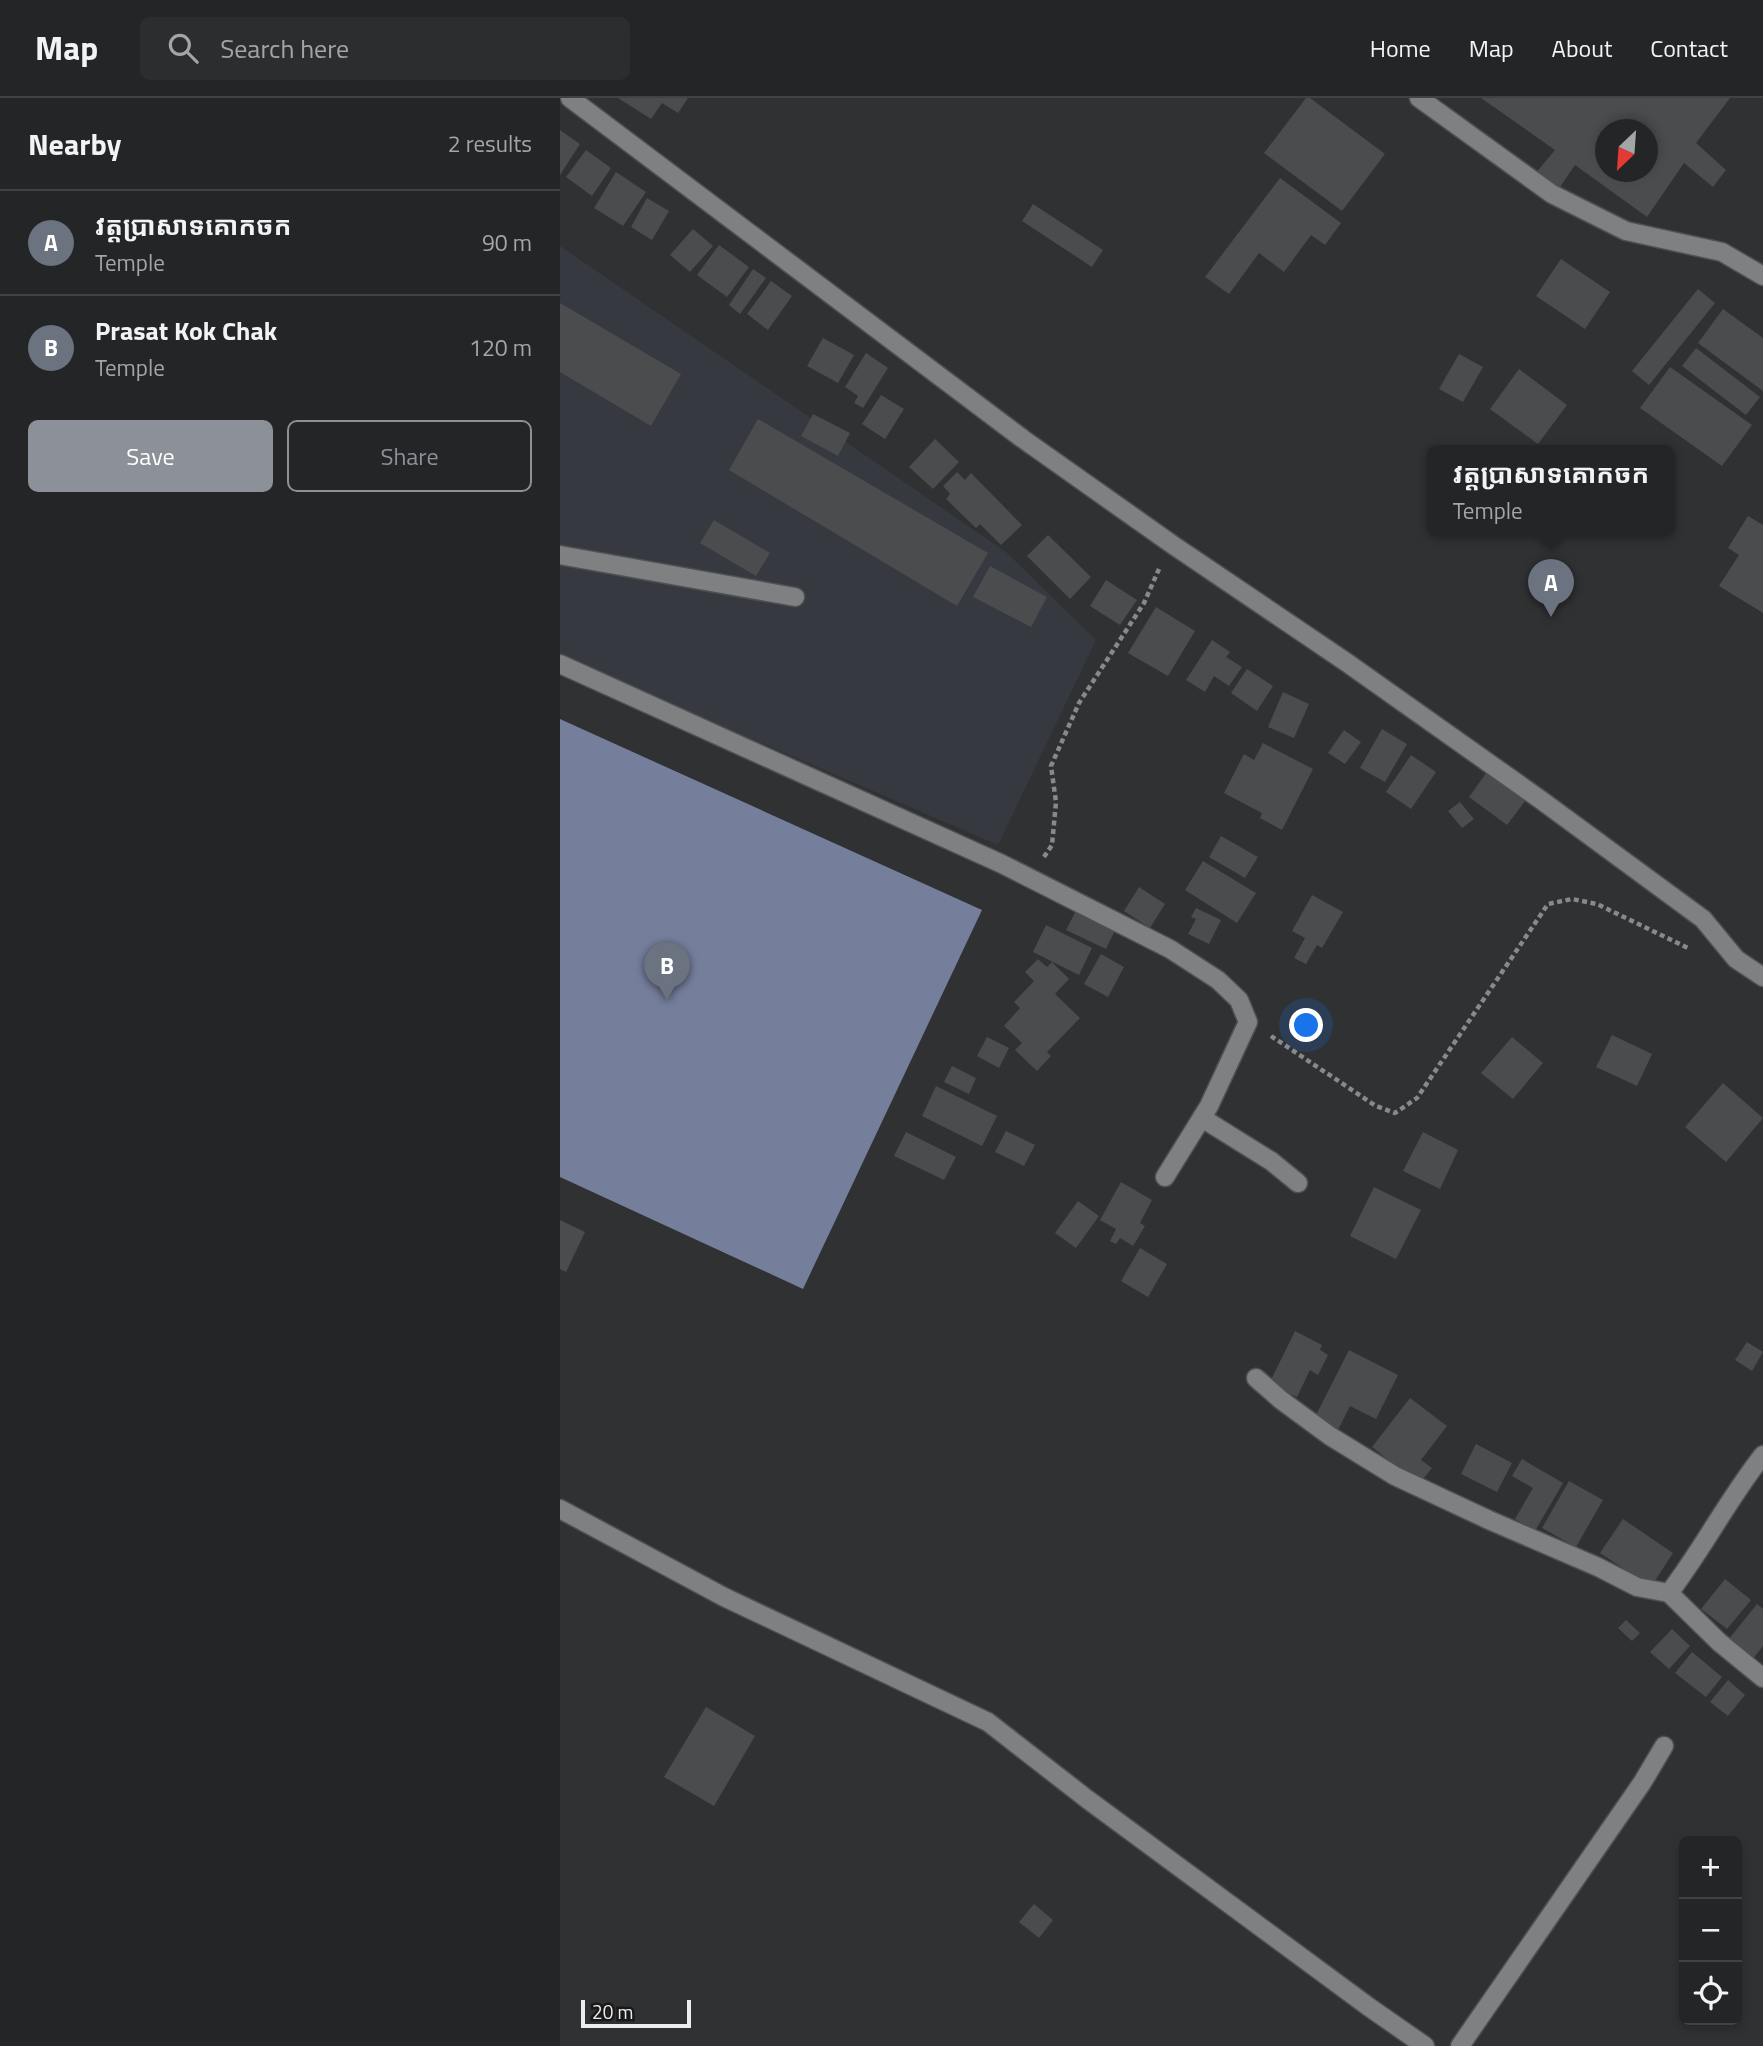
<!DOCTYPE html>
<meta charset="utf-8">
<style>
:root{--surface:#242526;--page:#2c2d2e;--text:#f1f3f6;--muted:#a3a5a7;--line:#414243;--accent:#8c9099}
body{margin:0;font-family:"Titillium Web","Noto Sans Khmer",sans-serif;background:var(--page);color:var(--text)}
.controls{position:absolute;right:21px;bottom:21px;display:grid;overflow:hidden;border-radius:10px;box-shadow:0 4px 10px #0003}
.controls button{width:63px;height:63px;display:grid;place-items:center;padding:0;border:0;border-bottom:2px solid var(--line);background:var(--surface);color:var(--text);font:35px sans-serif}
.compass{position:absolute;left:1035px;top:21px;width:63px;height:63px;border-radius:50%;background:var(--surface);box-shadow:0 4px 10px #0003;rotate:205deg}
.scale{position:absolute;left:21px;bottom:18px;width:110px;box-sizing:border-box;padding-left:7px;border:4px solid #ecedee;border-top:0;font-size:19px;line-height:24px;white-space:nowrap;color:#ecedee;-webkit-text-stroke:5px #19191a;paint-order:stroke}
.you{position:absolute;left:747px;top:928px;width:24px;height:24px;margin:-18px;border:5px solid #fff;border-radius:50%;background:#1a73e8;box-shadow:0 0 0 10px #1a73e833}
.badge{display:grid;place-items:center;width:46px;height:46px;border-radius:50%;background:var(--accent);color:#fff;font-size:23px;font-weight:700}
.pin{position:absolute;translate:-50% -58px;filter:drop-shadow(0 2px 4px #0008)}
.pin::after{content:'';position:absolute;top:37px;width:24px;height:21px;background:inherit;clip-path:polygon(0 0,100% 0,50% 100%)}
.popup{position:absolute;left:867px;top:347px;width:248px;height:91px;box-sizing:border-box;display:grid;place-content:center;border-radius:10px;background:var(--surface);filter:drop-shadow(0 2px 5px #0005);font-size:23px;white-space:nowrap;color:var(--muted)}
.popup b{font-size:26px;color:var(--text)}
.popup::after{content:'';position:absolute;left:50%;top:100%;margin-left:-14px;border:14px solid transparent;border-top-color:var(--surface)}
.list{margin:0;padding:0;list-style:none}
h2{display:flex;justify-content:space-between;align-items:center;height:91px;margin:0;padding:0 28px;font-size:30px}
h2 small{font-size:23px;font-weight:400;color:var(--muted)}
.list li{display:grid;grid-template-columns:46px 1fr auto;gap:21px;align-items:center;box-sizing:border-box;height:105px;padding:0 28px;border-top:2px solid var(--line)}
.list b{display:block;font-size:26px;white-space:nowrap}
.list p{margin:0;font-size:23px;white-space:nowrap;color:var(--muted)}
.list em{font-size:23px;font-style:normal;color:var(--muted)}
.actions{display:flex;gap:14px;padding:21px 28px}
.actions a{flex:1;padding:16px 0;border:2px solid var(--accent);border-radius:10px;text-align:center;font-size:24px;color:var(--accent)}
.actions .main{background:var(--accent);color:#fff}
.icon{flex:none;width:38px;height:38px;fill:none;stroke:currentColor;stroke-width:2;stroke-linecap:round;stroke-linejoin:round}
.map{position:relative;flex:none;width:1203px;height:1948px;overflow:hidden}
header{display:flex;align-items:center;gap:42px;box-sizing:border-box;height:98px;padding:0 35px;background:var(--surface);border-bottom:2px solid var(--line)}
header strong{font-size:33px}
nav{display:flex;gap:38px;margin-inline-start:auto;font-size:24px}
.search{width:490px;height:63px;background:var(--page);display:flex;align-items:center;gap:18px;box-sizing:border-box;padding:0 24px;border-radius:10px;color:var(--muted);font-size:26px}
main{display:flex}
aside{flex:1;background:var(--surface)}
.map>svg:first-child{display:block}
.built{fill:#373941}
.water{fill:#757e9b}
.building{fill:#4b4c4e;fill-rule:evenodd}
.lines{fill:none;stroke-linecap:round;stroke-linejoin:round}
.minor-casing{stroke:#4f5052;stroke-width:21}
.path{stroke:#88898b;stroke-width:4.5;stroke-dasharray:5 3.5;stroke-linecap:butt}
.minor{stroke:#7f8082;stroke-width:18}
</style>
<header>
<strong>Map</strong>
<div class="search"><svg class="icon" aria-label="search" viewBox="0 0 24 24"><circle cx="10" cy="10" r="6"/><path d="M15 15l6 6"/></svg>Search here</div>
<nav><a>Home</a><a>Map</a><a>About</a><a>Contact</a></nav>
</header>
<main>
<aside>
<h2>Nearby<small>2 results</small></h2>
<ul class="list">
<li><span class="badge" style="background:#6b7280">A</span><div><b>វត្តប្រាសាទគោកចក</b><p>Temple</p></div><em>90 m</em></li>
<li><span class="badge" style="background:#6b7280">B</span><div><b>Prasat Kok Chak</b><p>Temple</p></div><em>120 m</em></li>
</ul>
<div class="actions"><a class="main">Save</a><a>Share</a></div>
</aside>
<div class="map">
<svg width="1203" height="1948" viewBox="0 0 1203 1948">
<rect width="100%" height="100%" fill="#303133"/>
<path class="built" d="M0 148 446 454 536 542 438 747 0 558Z"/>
<path class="water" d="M0 621 422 812 243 1191 0 1079Z"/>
<path class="building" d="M58 0H128L118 15 102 5 91 21Z
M746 0H750L825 56 782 113 704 55Z
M921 0H1170L1136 45 1166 72 1153 89 1124 65 1087 119 1015 67 998 92 975 76 995 52ZM1046 32H1088V74H1046Z
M0 32 20 46 0 77Z
M26 52 51 70 32 98 6 79Z
M56 74 86 94 63 128 34 110Z
M720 80 781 125 765 147 751 137 724 174 699 155 669 196 645 179Z
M87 100 109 113 92 142 71 129Z
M473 106 543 152 532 169 462 123Z
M133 131 153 148 130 174 110 157Z
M159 147 189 169 167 199 137 177Z
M1001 161 1050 194 1025 231 976 198Z
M193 171 206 180 180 216 169 207Z
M211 183 232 198 208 232 187 216Z
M1138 191 1155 205 1089 287 1072 273Z
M0 205 121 276 91 328 0 274Z
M1163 211 1203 240V293L1138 245Z
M263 240 294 257 278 285 247 268Z
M1136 250 1200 299 1186 317 1122 268Z
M306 255 328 270 303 310 294 305 298 298 285 289Z
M899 256 923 269 903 304 879 291Z
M1110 269 1192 327 1162 368 1080 310Z
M959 271 1007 307 978 346 930 311Z
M321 297 344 311 325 341 302 326Z
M253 316 290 335 278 358 241 338Z
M198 321 428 455 397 508 169 372Z
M375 341 399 364 373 391 349 369Z
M397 374 405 382 411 375 462 427 441 447 420 426 416 430 386 401 390 396 383 388Z
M1188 418 1203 427V515L1159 488 1179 457 1168 450Z
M154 422 210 455 196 478 140 445Z
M488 437 531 479 510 501 467 458Z
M430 468 487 499 471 529 413 499Z
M546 482 577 502 560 527 530 508Z
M596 509 635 533 608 578 568 555Z
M652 542 670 554 666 559 682 569 669 588 654 578 645 594 626 582Z
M687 571 713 588 697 613 671 595Z
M723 594 749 606 734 640 708 629Z
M822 631 847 646 825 684 800 670Z
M784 632 801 644 785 666 768 655Z
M703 645 753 671 722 732 700 720 702 715 664 695 684 656 694 662Z
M851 657 876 674 851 711 826 694Z
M929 671 968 699 947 727 909 699Z
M900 704 914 721 902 730 888 713Z
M661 738 698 759 685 780 649 759Z
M643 763 696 795 677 825 625 792Z
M579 789 605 806 590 830 564 813Z
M752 797 783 814 762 850 757 847 746 866 734 860 745 840 732 833Z
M636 810 661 822 649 846 628 836 636 821 631 819Z
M517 811 556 830 546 851 506 832Z
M486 827 532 850 519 877 473 854Z
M541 856 564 869 548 899 524 886Z
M478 861 487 869 492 864 509 881 495 896 520 920 487 954 491 958 477 973 455 952 462 945 444 928 460 910 454 904 474 883 465 874Z
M1052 937 1092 956 1077 988 1036 969Z
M427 939 449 950 439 970 417 958Z
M952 939 983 965 953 1001 921 975Z
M392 968 416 980 409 996 384 984Z
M1163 985 1203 1020 1166 1064 1125 1029Z
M376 988 437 1018 422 1048 362 1018Z
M446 1033 475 1047 464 1068 435 1054Z
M346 1034 396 1059 384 1082 334 1058Z
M863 1034 898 1052 880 1091 843 1073Z
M561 1084 592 1102 580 1125 585 1128 573 1148 560 1140 556 1146 550 1143 556 1131 540 1122Z
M814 1089 861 1112 836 1161 790 1138Z
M518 1103 539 1118 516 1150 495 1135Z
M0 1122 25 1134 6 1174 0 1171Z
M580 1150 607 1166 588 1199 561 1183Z
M735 1233 762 1247 760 1252 768 1257 758 1277 750 1272 737 1299 709 1286Z
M1187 1244 1203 1254 1192 1273 1175 1262Z
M789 1252 838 1277 816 1321 790 1308 778 1332 755 1319Z
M850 1300 887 1328 861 1362 872 1370 859 1386 812 1349Z
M916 1346 952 1365 937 1394 901 1376Z
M962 1361 1003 1385 975 1433 955 1421 973 1390 952 1378Z
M1009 1383 1043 1402 1016 1449 982 1430Z
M1063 1421 1113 1455 1091 1489 1040 1455Z
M1165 1481 1191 1502 1167 1531 1141 1511Z
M1197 1506 1203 1511V1548L1192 1562 1168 1542Z
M1066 1522 1080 1535 1072 1543 1058 1530Z
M1112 1531 1130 1548 1109 1571 1090 1554Z
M1132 1554 1162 1579 1146 1599 1115 1575Z
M1168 1582 1185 1597 1168 1618 1150 1604Z
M146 1609 195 1638 154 1708 104 1679Z
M474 1806 493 1822 479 1840 459 1824Z"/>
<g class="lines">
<defs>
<path id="minor" d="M10 0 463 341 613 447 786 564 981 702 1143 821 1176 861 1203 879
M859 0 992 96 1066 133 1162 154 1203 178
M0 457 235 499
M0 566 442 766 610 851 658 882 679 902 688 924 649 1008 605 1079
M642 1020 711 1063 738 1085
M696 1280 721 1302 770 1338 835 1378 929 1422 1038 1469 1077 1489 1109 1495 1159 1544 1203 1580
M0 1411 164 1499 428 1624 527 1701 809 1909 865 1948
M1109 1495C1143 1451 1168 1401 1203 1357
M900 1948 1082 1685 1104 1648"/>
</defs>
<use href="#minor" class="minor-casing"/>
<path class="path" d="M484 759 492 747 496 704 491 668 519 605 584 505 599 471
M711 938 816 1008 835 1015 857 1000 988 806 1012 801 1037 806 1130 851"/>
<use href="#minor" class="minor"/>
</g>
</svg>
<div class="controls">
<button>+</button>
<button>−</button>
<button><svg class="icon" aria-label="locate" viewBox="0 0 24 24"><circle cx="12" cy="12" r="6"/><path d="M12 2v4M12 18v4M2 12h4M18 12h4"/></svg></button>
</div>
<svg class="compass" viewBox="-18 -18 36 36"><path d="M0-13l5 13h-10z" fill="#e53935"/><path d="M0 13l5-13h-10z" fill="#a3a5a7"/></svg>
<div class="scale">20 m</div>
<div class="you"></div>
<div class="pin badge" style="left:991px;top:519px;background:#6b7280">A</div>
<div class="popup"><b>វត្តប្រាសាទគោកចក</b>Temple</div>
<div class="pin badge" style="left:107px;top:902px;background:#6b7280">B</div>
</div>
</main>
